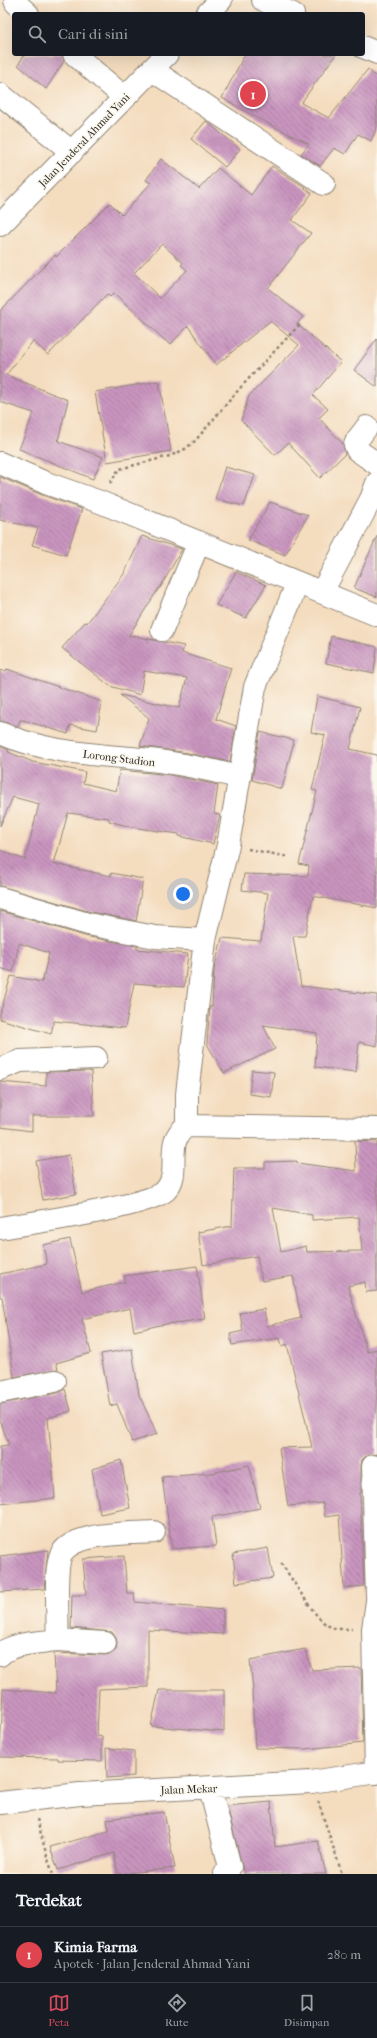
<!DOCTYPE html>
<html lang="id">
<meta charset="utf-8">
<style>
:root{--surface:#171b24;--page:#20242c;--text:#f1f3f6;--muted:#9ea1a6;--line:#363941;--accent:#d1495b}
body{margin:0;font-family:"IM FELL French Canon",serif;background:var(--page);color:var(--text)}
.you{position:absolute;left:183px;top:894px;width:14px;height:14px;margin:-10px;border:3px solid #fff;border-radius:50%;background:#1a73e8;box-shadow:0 0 0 6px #1a73e833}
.badge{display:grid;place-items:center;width:26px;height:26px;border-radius:50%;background:var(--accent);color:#fff;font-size:13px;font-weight:700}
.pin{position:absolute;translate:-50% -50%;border:2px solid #fff;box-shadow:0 1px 4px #0006}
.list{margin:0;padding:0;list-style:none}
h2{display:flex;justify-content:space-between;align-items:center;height:52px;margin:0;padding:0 16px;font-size:17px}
h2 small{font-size:13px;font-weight:400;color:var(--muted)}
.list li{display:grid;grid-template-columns:26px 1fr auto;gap:12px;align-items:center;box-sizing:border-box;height:56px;padding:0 16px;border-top:1px solid var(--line)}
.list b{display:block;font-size:15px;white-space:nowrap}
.list p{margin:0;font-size:13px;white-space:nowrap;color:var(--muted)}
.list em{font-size:13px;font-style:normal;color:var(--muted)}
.icon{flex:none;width:22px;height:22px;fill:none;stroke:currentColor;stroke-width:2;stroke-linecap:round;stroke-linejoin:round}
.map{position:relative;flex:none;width:377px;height:1874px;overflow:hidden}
.search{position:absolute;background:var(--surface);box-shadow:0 4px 16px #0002;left:12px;right:12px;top:12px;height:44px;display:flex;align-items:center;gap:10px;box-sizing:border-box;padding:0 14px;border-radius:4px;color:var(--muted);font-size:15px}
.sheet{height:108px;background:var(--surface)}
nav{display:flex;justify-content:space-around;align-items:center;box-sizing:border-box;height:56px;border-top:1px solid var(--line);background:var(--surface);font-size:11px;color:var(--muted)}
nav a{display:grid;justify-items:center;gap:2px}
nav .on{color:var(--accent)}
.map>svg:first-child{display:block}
.building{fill:url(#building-back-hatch);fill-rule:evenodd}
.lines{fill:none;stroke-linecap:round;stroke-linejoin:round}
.minor-casing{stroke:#908474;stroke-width:24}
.highway-casing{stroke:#908474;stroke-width:24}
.path{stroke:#908474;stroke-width:2.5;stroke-dasharray:3 3;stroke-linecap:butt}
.minor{stroke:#fff;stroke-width:22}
.highway{stroke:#fff;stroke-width:22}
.labels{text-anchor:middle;stroke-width:3;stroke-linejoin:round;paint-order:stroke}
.street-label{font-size:11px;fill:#2b2b2b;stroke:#fbf7ec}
</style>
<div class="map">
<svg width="377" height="1874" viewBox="0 0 377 1874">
<defs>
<pattern id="building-back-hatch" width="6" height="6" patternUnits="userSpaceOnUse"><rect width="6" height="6" fill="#c994bf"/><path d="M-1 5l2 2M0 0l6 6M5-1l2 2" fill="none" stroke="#a3799b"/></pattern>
</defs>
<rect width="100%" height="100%" fill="#fbf7ec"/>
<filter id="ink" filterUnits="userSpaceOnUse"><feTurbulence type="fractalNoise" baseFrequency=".025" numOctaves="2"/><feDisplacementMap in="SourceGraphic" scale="8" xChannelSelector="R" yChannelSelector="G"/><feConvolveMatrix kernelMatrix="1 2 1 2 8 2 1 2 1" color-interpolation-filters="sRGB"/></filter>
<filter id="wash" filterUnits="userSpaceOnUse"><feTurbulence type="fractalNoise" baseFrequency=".012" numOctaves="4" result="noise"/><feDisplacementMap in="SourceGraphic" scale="16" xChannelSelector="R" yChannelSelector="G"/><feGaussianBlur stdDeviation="0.9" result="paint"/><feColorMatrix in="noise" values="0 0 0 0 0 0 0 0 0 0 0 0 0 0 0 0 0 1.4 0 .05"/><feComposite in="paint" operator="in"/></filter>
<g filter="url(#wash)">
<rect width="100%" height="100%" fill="#f4dcbe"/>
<g id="blocks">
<path class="building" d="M25 54H62L64 61 46 89 18 65Z
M245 54H336L301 103 329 118 368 69 377 78V127L371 141 358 134 345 154 334 148 320 166 301 154 309 144 263 121 222 98Z
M206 121 240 149 225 167 191 139Z
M161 159 199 189 218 168 251 195 272 166 305 187 304 188 312 193 292 220 311 233 268 288 303 317 297 324 341 362 313 395 328 409 319 418 343 444 345 454 320 478 288 443 275 455 241 420 249 396 299 345 270 321 216 365 188 326 170 345 114 293 110 297 107 294 48 355 33 341 6 375 68 400 58 441 103 457 93 479 19 449 34 413 0 402V311L55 255 56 257 110 203 122 215 151 183 146 180ZM162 244 183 263 181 265 187 270 160 298 134 273Z
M377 339V387L354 370Z
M159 381 171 451 107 462 95 392Z
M225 467 255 475 244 506 215 499Z
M0 477 42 495 82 509 66 555 32 545 38 528 0 520Z
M270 502 308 515 285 555 248 540Z
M142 536 182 549 160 588H159L129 635 184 646 182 653 231 668 216 719 236 726 230 762 188 753 140 746 149 718 120 695 179 708 187 678 144 671 140 695 110 686 62 648 85 622 87 623 124 574Z
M377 536V597L354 588Z
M236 572 266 585 246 618 216 605Z
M331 636 377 647 374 673 326 663Z
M7 669 102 702 97 730 70 725 68 734 23 720H20L18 726 0 721V670L6 672Z
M317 696 360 707 350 749 377 755V908L313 896 305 936H293L301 986 377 995V1046L359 1042 356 1072 315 1067 317 1033 263 1025 275 1049 224 1073 207 1044 210 1006H212L214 970 222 938 261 941 268 893 242 890 244 874 308 876 309 866 299 864 317 791 312 790 325 735 311 732Z
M260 732 294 740 282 789 252 780Z
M0 746 9 750 8 752 33 762 85 772 83 783 116 791 120 770 170 775 218 785 214 814 220 815 213 844 179 836V834L131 827 109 821V818L68 813 54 864 111 876V873L143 879 136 921 91 912 0 886V850L25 860 39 804 13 797 0 826Z
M0 911 85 936 137 946V949L188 954 184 987 134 983 125 1028 54 1021 51 1034 0 1019V1014L11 976 42 982 49 953 19 943 13 972 0 968Z
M252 1070 274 1072 271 1097 249 1094Z
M91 1071 94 1116H32V1131L0 1127V1082L46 1086V1072Z
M355 1141 377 1142V1291L366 1292 365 1282 348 1286 367 1352 377 1349V1454L366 1456 362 1460 361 1466V1493H360L364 1586 344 1588 339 1515 325 1517 323 1503 288 1506 279 1448 312 1447 287 1344 282 1346 280 1338 232 1345 230 1334 243 1331 240 1313 264 1309 267 1326 301 1318 293 1276 262 1281 257 1256 203 1265 198 1232 232 1226 234 1168H265V1162L297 1161V1163L356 1171ZM273 1208 312 1215V1220L359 1217 362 1251 307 1252 306 1246 281 1252Z
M69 1155 76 1194 43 1200 36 1161Z
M70 1239 82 1292 125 1282 124 1276 197 1266 205 1319 160 1325 134 1331 130 1308 82 1319 91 1353 56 1363 58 1369 14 1377 2 1297H0V1274L47 1264 43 1245Z
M132 1349 139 1395 157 1434 132 1442 117 1404 110 1406 101 1354Z
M65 1389 71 1411 48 1418 55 1498 0 1504V1446L9 1445 0 1420V1404L57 1393Z
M121 1460 130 1508 100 1514 92 1469Z
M249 1465 260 1508 212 1517 216 1546 172 1549 162 1477 212 1473Z
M268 1548 273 1578 236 1583 233 1554Z
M48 1550 44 1589 0 1592V1556Z
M124 1556 127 1593H134L135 1602 223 1610V1634L148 1630V1687L99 1689 97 1736 102 1737V1761L58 1760V1758L0 1757 3 1689 56 1693 54 1653 104 1655 111 1654 116 1650 117 1643 116 1638 112 1632 71 1628 72 1595H86L83 1559Z
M305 1649 312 1670 361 1668 363 1743 305 1749 255 1748 252 1690H253L250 1660Z
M159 1690H224V1732L151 1726Z
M106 1748 134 1751V1776L107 1778Z
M271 1802 275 1847 318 1841 326 1874H244L227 1806Z
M164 1812 175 1868 118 1874 114 1853 58 1870 50 1847 109 1831 107 1819Z"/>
</g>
</g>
<g filter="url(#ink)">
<use href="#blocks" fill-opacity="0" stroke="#908474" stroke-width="1"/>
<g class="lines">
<defs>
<path id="minor" d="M15 0 16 3 28 14
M263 0 293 14
M363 47 377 53
M74 54 125 98
M152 70 324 184
M0 94 72 152
M367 427 357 440 355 445 357 450 377 464
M0 463 46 483 100 502 377 615
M322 592 371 499 377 483
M162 630 199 542
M0 733C41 751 87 754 131 758 167 761 204 768 238 777
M0 898 88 924 155 937 205 940
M0 1069 20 1061 96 1058
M187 1126V1094L205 940 228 845 255 687 297 584
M0 1228C29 1223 149 1207 166 1190 183 1171 162 1142 187 1126L377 1129
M0 1392 55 1381
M373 1466 377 1596
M57 1640 105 1643
M0 1655C13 1642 40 1643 57 1640 59 1618 54 1577 60 1557 69 1531 131 1534 154 1532
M376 1773 373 1629 377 1601
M210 1788 230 1867 225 1874
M0 1803 80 1794 311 1782 377 1772"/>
<path id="highway" d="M207 14 221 0
M0 225 167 54"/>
</defs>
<use href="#minor" class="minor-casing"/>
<use href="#highway" class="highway-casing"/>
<path class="path" d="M110 483 119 469 170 456 185 449 195 441 241 387 301 323
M248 849 289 857
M281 1563C291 1577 315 1618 327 1625 335 1630 344 1629 352 1629
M318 1801 342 1874
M37 1819 46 1853 53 1874"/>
<use href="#minor" class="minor"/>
<use href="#highway" class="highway"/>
</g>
</g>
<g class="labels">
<g class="street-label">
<text transform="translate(84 140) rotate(-46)" y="4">Jalan Jenderal Ahmad Yani</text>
<text transform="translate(119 758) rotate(7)" y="4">Lorong Stadion</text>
<text transform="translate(189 1789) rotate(-2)" y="4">Jalan Mekar</text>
</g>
</g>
</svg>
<div class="you"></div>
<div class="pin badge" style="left:253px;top:94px;background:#e0444e">1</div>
<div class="search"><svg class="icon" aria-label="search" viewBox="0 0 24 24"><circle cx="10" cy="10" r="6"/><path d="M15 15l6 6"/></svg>Cari di sini</div>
</div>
<section class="sheet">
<h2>Terdekat<small></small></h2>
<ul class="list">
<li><span class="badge" style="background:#e0444e">1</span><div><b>Kimia Farma</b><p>Apotek · Jalan Jenderal Ahmad Yani</p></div><em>280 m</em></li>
</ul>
</section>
<nav>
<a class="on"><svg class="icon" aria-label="map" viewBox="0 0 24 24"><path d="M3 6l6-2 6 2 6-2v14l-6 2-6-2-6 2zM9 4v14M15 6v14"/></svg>Peta</a>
<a><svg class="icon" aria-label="directions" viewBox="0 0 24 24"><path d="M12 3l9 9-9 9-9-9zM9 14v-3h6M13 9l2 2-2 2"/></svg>Rute</a>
<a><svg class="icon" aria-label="saved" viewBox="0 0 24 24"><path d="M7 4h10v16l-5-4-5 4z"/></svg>Disimpan</a>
</nav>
